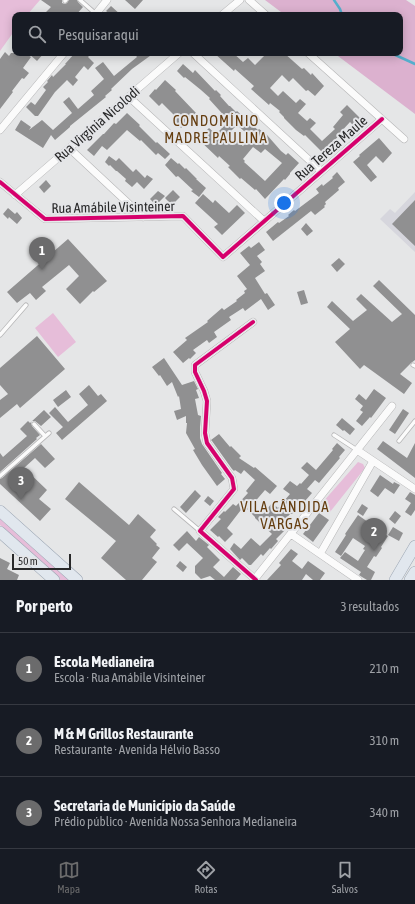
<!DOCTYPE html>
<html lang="pt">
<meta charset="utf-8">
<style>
:root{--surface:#171b24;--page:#242831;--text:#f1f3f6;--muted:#9ea1a6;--line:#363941;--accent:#6b6b6c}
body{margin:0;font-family:"Asap Condensed",sans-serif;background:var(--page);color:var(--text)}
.scale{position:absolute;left:12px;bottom:10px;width:59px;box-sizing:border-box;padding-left:4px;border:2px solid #29292a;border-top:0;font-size:11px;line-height:14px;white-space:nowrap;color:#29292a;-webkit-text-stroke:3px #e4e5e8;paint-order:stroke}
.you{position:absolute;left:284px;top:203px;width:14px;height:14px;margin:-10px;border:3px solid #fff;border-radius:50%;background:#1a73e8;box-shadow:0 0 0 6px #1a73e833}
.badge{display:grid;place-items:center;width:26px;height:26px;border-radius:50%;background:var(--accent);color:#fff;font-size:13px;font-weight:700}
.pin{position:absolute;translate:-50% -33px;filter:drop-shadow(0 1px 2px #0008)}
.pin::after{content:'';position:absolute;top:21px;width:14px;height:12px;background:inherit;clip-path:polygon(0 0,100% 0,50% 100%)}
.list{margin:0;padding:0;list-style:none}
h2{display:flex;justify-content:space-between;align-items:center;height:52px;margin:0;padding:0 16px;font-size:17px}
h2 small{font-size:13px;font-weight:400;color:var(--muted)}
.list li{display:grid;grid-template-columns:26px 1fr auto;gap:12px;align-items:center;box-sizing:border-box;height:72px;padding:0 16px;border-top:1px solid var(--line)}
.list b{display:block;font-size:15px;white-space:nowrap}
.list p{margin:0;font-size:13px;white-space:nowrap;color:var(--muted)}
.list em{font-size:13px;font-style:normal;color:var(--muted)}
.icon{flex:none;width:22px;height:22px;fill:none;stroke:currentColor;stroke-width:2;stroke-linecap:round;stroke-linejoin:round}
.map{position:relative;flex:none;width:415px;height:580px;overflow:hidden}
.search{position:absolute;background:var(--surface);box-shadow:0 2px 10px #0003;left:12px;right:12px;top:12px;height:44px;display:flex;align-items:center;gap:10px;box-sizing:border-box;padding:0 14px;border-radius:8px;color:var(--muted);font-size:15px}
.sheet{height:268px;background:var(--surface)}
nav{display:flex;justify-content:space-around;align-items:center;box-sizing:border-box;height:56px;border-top:1px solid var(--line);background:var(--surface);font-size:11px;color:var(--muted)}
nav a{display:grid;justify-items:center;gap:2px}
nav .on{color:var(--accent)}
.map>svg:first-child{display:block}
.built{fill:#d6d6dd}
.green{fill:#e6bdd9}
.forest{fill:#dcb1cf}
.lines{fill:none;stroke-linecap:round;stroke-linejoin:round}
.stream{stroke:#55aecc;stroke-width:2.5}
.building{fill:#909091;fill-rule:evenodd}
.service-casing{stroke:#b6b6b7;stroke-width:5}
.minor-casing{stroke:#b6b6b7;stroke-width:8}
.primary-casing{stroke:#9ca6b3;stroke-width:12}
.service{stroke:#fbfbfb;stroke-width:3.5}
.minor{stroke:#fbfbfb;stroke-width:7}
.primary{stroke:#e1e7ee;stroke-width:11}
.cycleway-casing{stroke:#e4e5e8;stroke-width:6}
.cycleway{stroke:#d6006c;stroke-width:4}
.labels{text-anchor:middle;stroke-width:4;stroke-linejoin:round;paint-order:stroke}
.street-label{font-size:14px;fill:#29292a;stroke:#e4e5e8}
.neighbourhood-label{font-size:15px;letter-spacing:1px;fill:#653e10;stroke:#e4e5e8}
</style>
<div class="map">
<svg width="415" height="580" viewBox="0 0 415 580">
<rect width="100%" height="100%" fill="#e5e6e7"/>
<path class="built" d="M415 192V252L380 219 390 209 395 213Z"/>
<path class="green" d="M0 0H40L27 15H15V30L0 51Z
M53 313 76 342 58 357 35 328Z
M358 462 363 464 365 468 330 512 324 509 322 503Z
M0 518 69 580H60L0 525Z"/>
<path class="forest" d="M265 0H406L415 6V114L334 53H400V15H285Z"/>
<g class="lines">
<path class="stream" d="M334 0 340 9 342 15
M391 53 415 64"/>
</g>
<path class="building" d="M41 0H62V3L65 4 67 3 69 0H77L78 2 83 7 76 15H50L46 12 51 7Z
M125 0H143L135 9Z
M111 6 121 15H111L106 11Z
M5 52 9 56 11 53H25L31 57 23 68 29 73 24 79 22 78 12 91 13 92 0 109V59Z
M28 53H44L37 61Z
M75 53H92L88 57 94 63 88 70 84 66 75 77 78 80 73 86 67 80 55 92 38 116H35L26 107 31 102 35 105 46 90 43 87 48 82 47 81 52 75 53 77 66 64H65Z
M134 53H154L132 69 111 89 112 90 105 96 106 97 70 126V127L55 140 51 135 43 148 15 130 21 120 31 127 29 130 42 120 53 130 72 113 63 102 69 97 78 109 94 95 91 91 104 79 95 68 103 62 114 76 137 57Z
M214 53H233L243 62 248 58 255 65 267 53H284L302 69 304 68 311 75 312 73 324 86 315 96 308 90 306 91 293 78 289 82 282 75 270 88 278 96 283 91 296 103 300 99 306 104 298 113 307 121 310 118 316 123 310 129 322 141 335 129 333 127 343 115 340 112 347 105 360 118 353 125 350 122 339 134 340 135 322 152 305 135 304 136 296 130 284 118V117L279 112 280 111 270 103 269 105 251 89 254 86 235 69 234 71Z
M183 64 193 73 195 70 215 91 216 90 221 95 220 96 229 106H230L236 112 237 111 258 130 259 129 267 135 281 151 286 155 288 153 299 163 290 173V174L285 180 284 179 265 199 256 189 255 190 241 178 240 179 228 167 230 166 219 156 218 158 198 139 209 128 216 134 229 121 209 99 210 98 201 90 185 77 184 78 177 71ZM237 125 251 137 243 146 228 134ZM253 147 261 153 265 149 282 163 265 181 244 162 245 161 243 159Z
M165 80 176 90 175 91 196 113 181 128 174 120 176 117 162 103 159 106 149 96 155 89 156 90Z
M127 113 140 125 139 126 156 143 157 142 170 154 165 159 158 153 156 155 141 140 140 141 127 130 107 150 102 146 94 156 87 150 103 134H104L114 123 116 124Z
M379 138 392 153 383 163 376 156 367 165 377 177 371 182 353 162 360 156 359 155Z
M109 156 116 161 119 158 133 172 136 169 145 178 147 175 153 179 144 189 137 182 132 187 125 181 126 179 117 171H116L110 165 109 166 105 162Z
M171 158 178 164 179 163 185 169 186 168 197 179H196L206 188 199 197 191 191 193 190 178 176 176 177 165 165Z
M337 172 345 182 338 188 339 190 325 202 326 204 324 206 325 207 315 215 311 211 273 241 266 232 278 222 279 223 289 216 288 215 294 210 295 211 319 193 316 189 322 184 323 186 333 178 332 177Z
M46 180 51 186 44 193 39 187Z
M173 190 180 197 172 205 165 198Z
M158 191 165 196 156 205 150 199Z
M203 194 213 203 215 200 229 213 237 205 245 213 222 235 214 227 218 224 195 203Z
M415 200V246L392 224Z
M8 208 15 214 17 212 22 218 17 224 9 217 8 219 3 214Z
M306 223 313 231 307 236 301 229Z
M68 239 107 281 94 292 93 291 80 304 66 289 79 276 69 265 42 287 46 291 36 300 30 293 17 303 7 292Z
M259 242 265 250 257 256 262 262 260 264 265 271 255 278 265 294 267 293 275 305 268 310 261 299 245 311 243 308 229 317 231 320 214 332 217 337 209 343 207 340 193 350 196 353 190 359 189 358 183 363 173 352 187 340 185 338 208 322 207 321 222 308 224 310 237 301 236 300 245 293 244 291 247 289 237 276 250 265 240 253 249 246 251 248Z
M339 258 345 264 337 272 331 265Z
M379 280 415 315V360L411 363 400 374 412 383 404 394 364 365 360 369 335 342 350 329 327 307 332 301 353 321 367 310 356 299 361 294 392 322 402 314 373 286Z
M304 290 308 303 301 305 297 292Z
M37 336 65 369 20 408 17 404 0 418V400L8 394 0 385V368Z
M164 358 182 385 194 381 198 389 196 390 199 398 195 399 198 415 201 416 200 427V438L202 444 222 473 221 474 225 479 217 486 202 465 193 450 195 449 186 433 187 423H186V416L177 420 174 411 181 409 179 396 178 397 172 382 167 386 160 375 159 376 152 367Z
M89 385 98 396 101 394 107 401 62 440 56 433 63 427 49 413 55 407 68 422 88 405 79 394Z
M374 389 386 398 371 418 370 417 362 426 356 421 363 412 360 410 363 406 355 399 359 394 366 400Z
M66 390 71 397 58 407 53 400Z
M403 409 409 413 395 434 389 430Z
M44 410 51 417 41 426 35 421H32L31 423 32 426 40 435 36 438 37 439 0 472V453L3 457 27 436 20 429 28 421 30 423Z
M342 418 355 429 350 435 344 430 343 431 336 425Z
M219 434 230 447 231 446 241 456 239 458 254 468 255 467 277 486 270 494 265 490 253 504 263 514 272 503 278 508 290 494 283 489 290 481 297 486 300 483 301 484 309 475 301 468 307 462 316 470 333 450 332 449 337 443 345 450 339 457 340 458 319 483 315 480 307 489 312 493 305 501 304 500 292 514H290L282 523 287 528 276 539 278 541 271 549 270 548 263 556 261 554 251 565H249L242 558 240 560 230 549 234 543 241 549 251 538 260 546 272 534 255 518V517L244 506 227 528 233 534 225 542 219 536 218 537 210 530 221 519 218 517 224 511 225 512 233 504 236 506 248 493 246 491 255 480 244 470 241 474 235 470 234 471 232 469 212 441 211 440Z
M383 441 407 458 415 443V478L377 449Z
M41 444 55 459 45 468 35 458 24 468 47 490 39 499 51 509 40 521 0 484V479L2 478Z
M380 475 393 484 394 482 400 485 394 494 385 488 378 497 370 491Z
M79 482 129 525 138 514 156 530 150 537 157 544 156 545 160 548 152 558 157 562 142 580H126L101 558 116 541 65 499Z
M195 490 201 496 186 513 180 507Z
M410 492 415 495V510L411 516 405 512 411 503 405 499Z
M208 496 214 501 210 506 204 501Z
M362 504 368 508 363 516 357 512Z
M395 511 401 516 395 524 389 519Z
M319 513 329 520 313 542 303 534Z
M358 515 375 527 374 528 388 536 381 547 382 548 376 557 374 556 367 567 375 572 371 580H367L362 577 359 575 361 572 340 558 345 552 358 561 365 550 363 549 365 546 353 538 341 556 335 552 346 535 345 534Z
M393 527 403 533 399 541 388 535Z
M187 531 196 541 199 537 209 545 207 547 220 560 213 567 224 577 233 567 241 574 236 580H215L210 576 201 579 195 573V566L203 558 187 543 179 551 173 545Z
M291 549 298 554 292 561 302 569 308 561 325 573 320 580H313L306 574 302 580H267L281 565 279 563Z
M0 558 10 563 7 569 19 575 17 580H0Z
M180 561 187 567 183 572 176 566Z"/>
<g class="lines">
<defs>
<path id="service" d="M80 0 96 14
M65 1 66 0
M0 335 26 305
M413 365 415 366
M34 424 45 436
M334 435 357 450
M399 441 415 421
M0 476 49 433
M174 509 200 531"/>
<path id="minor" d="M249 0 266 15
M95 15 107 0
M222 15 240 0
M193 53 321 171
M308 53 404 139
M129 97 264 221
M0 130 64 53
M69 148 143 217
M0 182 45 219 183 216 223 257 382 119
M15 195 179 53
M253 322 195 365V372L204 391 207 401 205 433 207 443 232 478 234 489 200 531 256 580
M357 450 415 489
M291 534 358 580
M320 554 373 461
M254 580 392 406"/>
<path id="primary" d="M0 511 77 580
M0 532 54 580
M395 580 415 546
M410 580 415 572"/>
</defs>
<use href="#service" class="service-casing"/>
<use href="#minor" class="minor-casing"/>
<use href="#primary" class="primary-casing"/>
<use href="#service" class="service"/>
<use href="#minor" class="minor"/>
<use href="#primary" class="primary"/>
<defs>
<path id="cycleway" d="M0 182 45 219 183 216 223 257 382 119
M253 322 195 365V372L204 391 207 401 205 433 207 443 232 478 234 489 200 531 256 580"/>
</defs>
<use href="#cycleway" class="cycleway-casing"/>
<use href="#cycleway" class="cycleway"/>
</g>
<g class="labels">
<g class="street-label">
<text transform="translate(97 124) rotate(-41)" y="5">Rua Virgínia Nicolodi</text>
<text transform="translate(331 148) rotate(-41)" y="5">Rua Tereza Maule</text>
<text transform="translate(113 207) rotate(-1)" y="5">Rua Amábile Visinteiner</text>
</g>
<g class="neighbourhood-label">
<text x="216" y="126">CONDOMÍNIO<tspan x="216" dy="17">MADRE PAULINA</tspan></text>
<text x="285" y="512">VILA CÂNDIDA<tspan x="285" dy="17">VARGAS</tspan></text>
</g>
</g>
</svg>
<div class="scale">50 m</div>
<div class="you"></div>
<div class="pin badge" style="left:42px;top:270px">1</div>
<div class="pin badge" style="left:374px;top:551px">2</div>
<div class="pin badge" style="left:21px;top:500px">3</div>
<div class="search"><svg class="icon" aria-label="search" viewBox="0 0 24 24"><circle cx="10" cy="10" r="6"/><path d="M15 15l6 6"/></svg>Pesquisar aqui</div>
</div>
<section class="sheet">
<h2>Por perto<small>3 resultados</small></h2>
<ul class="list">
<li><span class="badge">1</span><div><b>Escola Medianeira</b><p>Escola · Rua Amábile Visinteiner</p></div><em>210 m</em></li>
<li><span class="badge">2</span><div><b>M &amp; M Grillos Restaurante</b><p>Restaurante · Avenida Hélvio Basso</p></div><em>310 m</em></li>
<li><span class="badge">3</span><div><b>Secretaria de Município da Saúde</b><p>Prédio público · Avenida Nossa Senhora Medianeira</p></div><em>340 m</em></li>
</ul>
</section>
<nav>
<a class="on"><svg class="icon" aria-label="map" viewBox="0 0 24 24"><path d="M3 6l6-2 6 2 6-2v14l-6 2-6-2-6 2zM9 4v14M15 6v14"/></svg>Mapa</a>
<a><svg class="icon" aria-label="directions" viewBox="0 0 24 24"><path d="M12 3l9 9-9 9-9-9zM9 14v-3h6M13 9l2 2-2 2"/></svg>Rotas</a>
<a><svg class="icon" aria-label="saved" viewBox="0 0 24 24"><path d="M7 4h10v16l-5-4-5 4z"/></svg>Salvos</a>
</nav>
